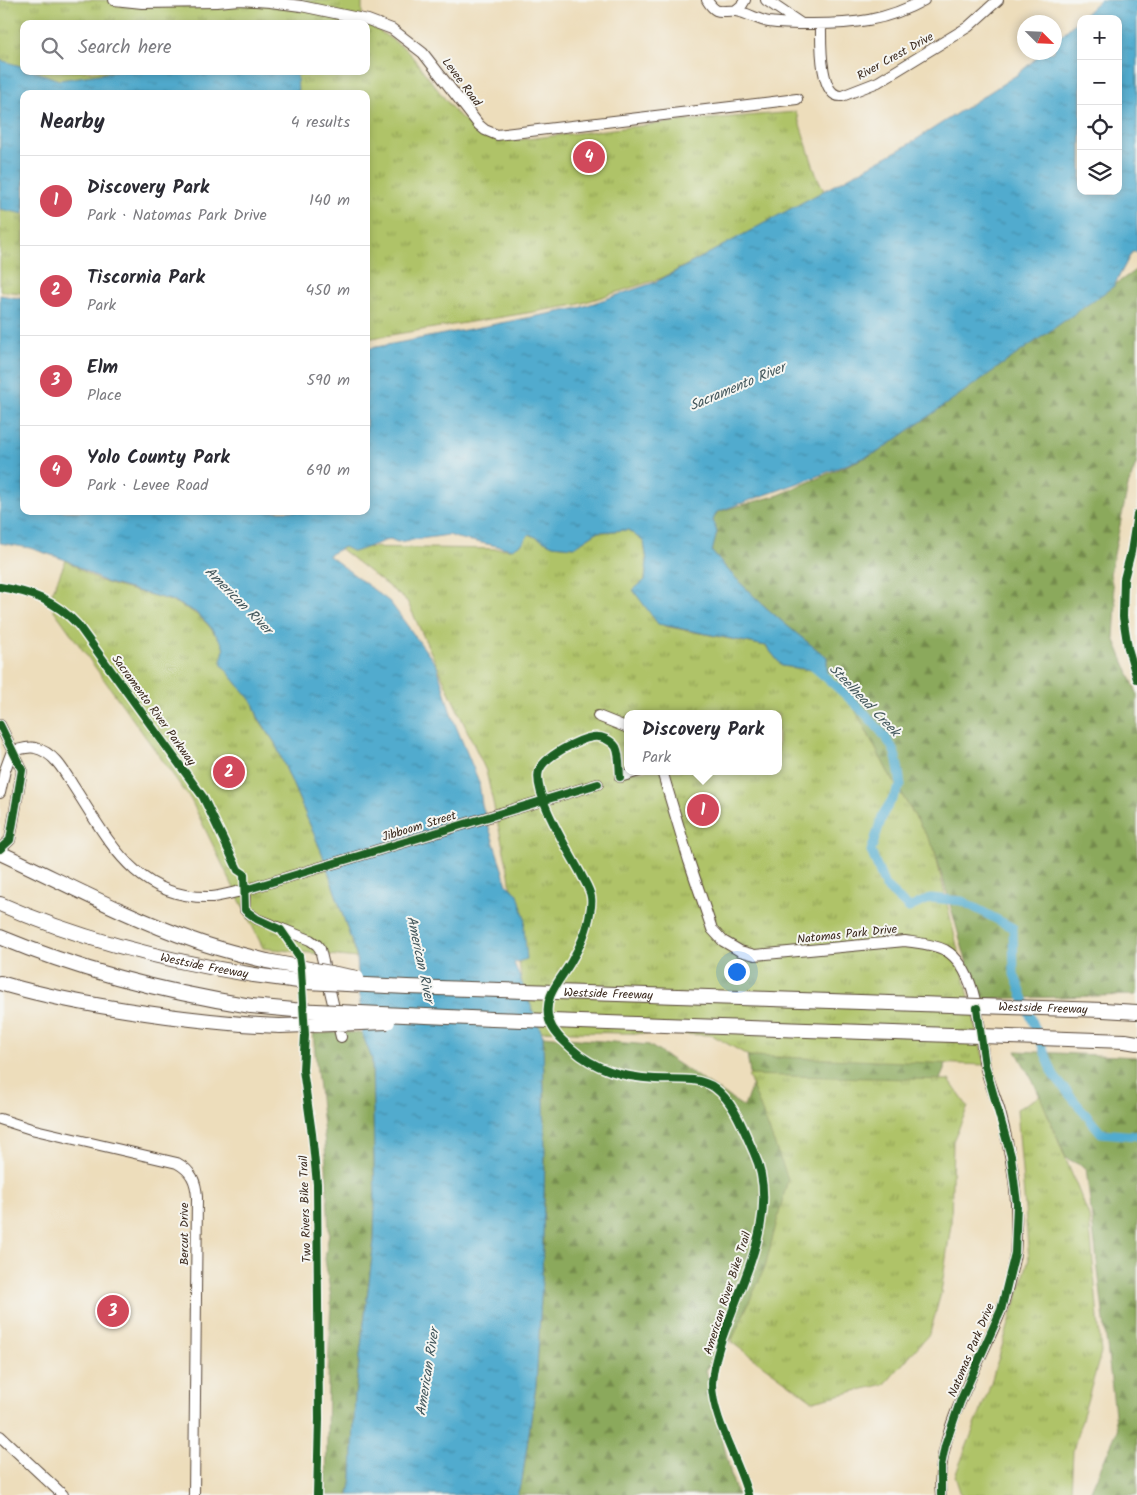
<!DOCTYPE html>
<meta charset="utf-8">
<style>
:root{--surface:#fff;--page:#f2f2f3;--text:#2b2b33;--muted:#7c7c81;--line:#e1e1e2;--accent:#d1495b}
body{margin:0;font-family:Kalam,sans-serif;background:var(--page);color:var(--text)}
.controls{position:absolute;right:15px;top:15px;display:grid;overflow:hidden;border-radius:10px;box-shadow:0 2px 8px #0003}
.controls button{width:45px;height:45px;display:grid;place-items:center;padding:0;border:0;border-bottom:1px solid var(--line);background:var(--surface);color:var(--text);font:25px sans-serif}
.compass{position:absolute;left:1017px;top:15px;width:45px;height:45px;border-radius:50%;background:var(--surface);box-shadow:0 2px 8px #0003;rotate:114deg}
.you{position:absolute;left:736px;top:971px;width:18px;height:18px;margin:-12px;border:4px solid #fff;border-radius:50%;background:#1a73e8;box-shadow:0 0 0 8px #1a73e833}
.badge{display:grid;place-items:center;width:32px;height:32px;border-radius:50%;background:var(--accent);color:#fff;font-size:16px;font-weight:700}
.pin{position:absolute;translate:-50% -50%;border:2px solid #fff;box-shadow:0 1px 5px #0006}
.popup{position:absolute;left:624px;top:710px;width:158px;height:65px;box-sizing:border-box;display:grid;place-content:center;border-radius:10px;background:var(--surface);filter:drop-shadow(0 1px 4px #0005);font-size:16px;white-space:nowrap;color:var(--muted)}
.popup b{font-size:19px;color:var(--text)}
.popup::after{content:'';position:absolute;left:50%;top:100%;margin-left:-10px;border:10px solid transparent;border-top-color:var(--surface)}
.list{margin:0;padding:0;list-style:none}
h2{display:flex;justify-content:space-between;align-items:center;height:65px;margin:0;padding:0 20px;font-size:21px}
h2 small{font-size:16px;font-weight:400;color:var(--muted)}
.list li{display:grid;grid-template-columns:32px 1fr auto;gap:15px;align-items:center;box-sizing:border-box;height:90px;padding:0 20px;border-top:1px solid var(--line)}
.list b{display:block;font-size:19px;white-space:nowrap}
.list p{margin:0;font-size:16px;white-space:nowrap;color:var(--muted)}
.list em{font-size:16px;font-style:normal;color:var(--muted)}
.icon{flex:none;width:28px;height:28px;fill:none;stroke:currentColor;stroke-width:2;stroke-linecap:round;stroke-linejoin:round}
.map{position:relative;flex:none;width:1137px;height:1495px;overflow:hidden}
.search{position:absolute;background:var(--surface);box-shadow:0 2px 8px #0003;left:20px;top:20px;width:350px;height:55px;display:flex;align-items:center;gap:12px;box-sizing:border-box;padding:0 18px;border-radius:10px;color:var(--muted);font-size:19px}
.panel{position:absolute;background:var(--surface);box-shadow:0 2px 8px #0003;left:20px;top:90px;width:350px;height:425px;border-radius:10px}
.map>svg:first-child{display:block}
.forest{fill:url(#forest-firs);stroke:#636a3d}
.park{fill:url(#park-tufts);stroke:#757642;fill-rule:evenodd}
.water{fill:url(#water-ripples);stroke:#466a76;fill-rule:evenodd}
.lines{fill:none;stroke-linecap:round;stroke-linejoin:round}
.canal{stroke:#51abce;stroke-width:9}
.minor-casing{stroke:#564536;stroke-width:12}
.highway-casing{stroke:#564536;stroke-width:16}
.minor{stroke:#fff;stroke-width:10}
.highway{stroke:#fff;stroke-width:14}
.highway-bridge-casing{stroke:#564536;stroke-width:16;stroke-linecap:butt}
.highway-bridge{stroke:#fff;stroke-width:14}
.cycleway-casing{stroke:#f6f6f2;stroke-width:11}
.cycleway{stroke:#1b5e20;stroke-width:8}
.labels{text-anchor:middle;stroke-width:4;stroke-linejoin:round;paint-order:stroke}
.street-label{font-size:12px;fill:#3b2a1e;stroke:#f6f6f2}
.water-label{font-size:14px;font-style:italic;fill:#43575c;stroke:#f6f6f2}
</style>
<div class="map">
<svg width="1137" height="1495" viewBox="0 0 1137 1495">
<defs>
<pattern id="forest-firs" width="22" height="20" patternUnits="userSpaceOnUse" patternTransform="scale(1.25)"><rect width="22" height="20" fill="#8ba95c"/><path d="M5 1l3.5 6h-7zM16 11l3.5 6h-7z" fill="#738a4b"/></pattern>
<pattern id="park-tufts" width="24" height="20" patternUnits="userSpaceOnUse" patternTransform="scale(1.25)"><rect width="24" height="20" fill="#afc367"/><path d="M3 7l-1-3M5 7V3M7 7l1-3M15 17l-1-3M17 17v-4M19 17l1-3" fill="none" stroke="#909f54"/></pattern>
<pattern id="water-ripples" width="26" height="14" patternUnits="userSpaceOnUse" patternTransform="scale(1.25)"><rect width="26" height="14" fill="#51abce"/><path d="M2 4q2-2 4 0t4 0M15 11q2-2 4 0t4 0" fill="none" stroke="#448ba7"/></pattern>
</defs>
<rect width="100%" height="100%" fill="#f6f6f2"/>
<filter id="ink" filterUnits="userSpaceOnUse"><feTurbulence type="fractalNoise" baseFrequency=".02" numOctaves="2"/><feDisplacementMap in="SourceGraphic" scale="10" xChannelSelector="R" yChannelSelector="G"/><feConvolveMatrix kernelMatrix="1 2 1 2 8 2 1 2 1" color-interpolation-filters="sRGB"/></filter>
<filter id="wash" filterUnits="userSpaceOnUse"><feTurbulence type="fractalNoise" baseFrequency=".0096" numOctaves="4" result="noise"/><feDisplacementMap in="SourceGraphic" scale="20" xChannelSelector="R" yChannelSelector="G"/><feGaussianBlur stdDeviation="1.12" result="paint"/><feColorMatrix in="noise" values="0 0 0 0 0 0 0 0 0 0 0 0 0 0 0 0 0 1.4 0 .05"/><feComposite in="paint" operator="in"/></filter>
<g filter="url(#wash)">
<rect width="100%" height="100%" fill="#edddbb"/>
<path class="forest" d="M1137 269V462L1128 486 1110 574 1116 604 1114 638 1137 693V995L977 999 934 848 888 772 834 670 827 672V657C785 626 746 592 712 552L717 532 713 520 717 512 779 495 878 452Z
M339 1032 362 1033 372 1059 375 1204 374 1241 355 1396 352 1477 349 1495H326L328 1378 331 1298 325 1259 329 1233 325 1144 313 1034Z
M543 1036 649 1045 744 1107 752 1085 745 1042 946 1049 944 1070 932 1098 706 1369 731 1475 737 1495H517L522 1480 536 1385 542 1281 545 1154Z
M1016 1051 1137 1057V1495H1089L1117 1431 1086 1168 1066 1158 1035 1085Z"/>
<path class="park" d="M0 0H362V19L407 50 455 112 482 136 517 140 683 121 796 112 816 174 825 193 662 278 576 305 366 339V94H24V293L0 291ZM24 24H366V71H24Z
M628 530 644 542 647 561 645 580 664 626 766 646 782 666 827 672 834 670 888 772 934 848 985 1065 749 1056 712 1035 527 1031 509 874 486 771 407 601 338 547 511 549 529 534 553 545 574 547 597 532ZM628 714H778V771H628Z
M66 560C79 568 92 578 106 583 144 596 187 596 213 631 216 635 220 639 222 643 226 651 221 657 222 665L253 703 258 718 275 743 322 853 357 958 263 948 191 800 48 602Z
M748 1075 949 1080 968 1107 953 1141 951 1224 941 1293 930 1333 885 1384 813 1401 731 1342 765 1267 788 1179Z
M1040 1096 1089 1216 1101 1353 1073 1450 1071 1495H961L955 1476 988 1392 1029 1259 1017 1109Z"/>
<path class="water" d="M1100 0H1137V252H1132L1114 286 878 452 810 479 717 512 713 520 717 532 712 552C746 592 785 626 827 657V672L782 666 766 646 658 624 633 590 645 580 647 561 644 542 628 530 597 532 574 547 553 545 529 534 523 543 512 549 457 538 449 535 397 542 390 539 354 552 344 547 328 555 390 602 437 666 451 714 479 782 482 805 507 885 518 894 525 919 524 928 527 959 514 963 543 1036 545 1154 542 1281 536 1385 522 1480 517 1495H349L352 1477 355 1396 374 1241 375 1204 372 1059 362 1033 357 958 322 853 275 743 258 717 253 703 222 665 221 661 224 650 222 643 208 624 195 612 173 601 105 582 66 560 30 548 0 543V295L24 299V511H366V349L579 308 656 282 906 146 1018 74 1042 53 1054 52 1055 41ZM1081 19H1118V191H1081Z
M0 60 24 67V71H34L59 80 119 71H269L297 74 298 94H24V214L0 209Z"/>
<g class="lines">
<path class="canal" d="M809 663C835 685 874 718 892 747 898 757 899 774 901 785L883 814 871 851 885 886 909 908 930 898 962 901 1013 928 1014 974 1054 1076 1101 1133 1137 1136"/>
</g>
</g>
<g filter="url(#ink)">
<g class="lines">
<defs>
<path id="minor" d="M114 0 142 3 217 2 239 0 270 2 301 6 368 20 392 29 423 53 479 125 485 130 497 135 797 99
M707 0C717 17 722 9 736 11 748 13 758 20 769 22 783 24 798 24 812 24 853 24 886 21 924 0
M766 0 800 23
M735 11 742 5 745 0
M821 24C821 40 819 98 842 96L878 82 968 27 998 0
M598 716 628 728
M0 725 22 770 10 840 0 849
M12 751C19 750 28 746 35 748 53 752 63 769 72 784 108 839 135 900 212 897 223 896 235 892 245 890L598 784
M662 771 689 861 712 929 723 941 740 951 755 955 905 941C918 943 933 944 945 950 978 969 979 1028 984 1061 987 1078 995 1095 1000 1112 1010 1150 1018 1188 1016 1228 1016 1236 1016 1246 1015 1254 1011 1273 1007 1295 1000 1313 979 1366 934 1437 941 1495
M620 777 639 771
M0 793 5 770 12 751
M245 890V910L257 919 310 940 317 945 320 949 341 1037
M0 1119 31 1129 177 1163C192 1171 196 1182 197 1197L194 1495
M0 1436 63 1495"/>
<g id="highway">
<path d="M0 853C63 882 127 917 193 940 217 949 242 955 267 961"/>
<path id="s1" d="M0 904C81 940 167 961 254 975"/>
<path d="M0 937C81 971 164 992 251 1006"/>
<path d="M0 983C33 993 67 1000 101 1006 161 1016 219 1024 280 1026"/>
<path d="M1103 1010 1137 1012"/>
<path d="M1125 1041 1137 1043"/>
</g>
</defs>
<use href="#minor" class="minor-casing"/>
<use href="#highway" class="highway-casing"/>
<use href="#minor" class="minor"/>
<use href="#highway" class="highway"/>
<defs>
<g id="highway-bridge">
<path d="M267 961 357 978"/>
<path id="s2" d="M254 975 306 982 407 987 1103 1010"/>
<path d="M251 1006 294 1010 492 1019 1125 1041"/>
<path d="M280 1026 388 1022"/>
</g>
</defs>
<use href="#highway-bridge" class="highway-bridge-casing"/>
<use href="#highway-bridge" class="highway-bridge"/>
<defs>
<path id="cycleway" d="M1137 514 1131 552 1124 579 1123 617 1128 648 1137 679
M0 587C31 592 56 601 78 625L203 797 238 870 244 874 245 910 257 919 281 930 299 956 301 970 305 1035 303 1070 312 1134 317 1184 319 1419 317 1495
M0 725 22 770 10 840 0 849
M620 777C619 768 620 755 616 747 611 740 602 736 593 737 579 739 543 757 539 771 532 793 570 853 581 874 584 881 590 889 591 897 592 902 591 908 590 913 588 928 580 947 572 960 562 979 542 996 549 1020 553 1032 562 1040 571 1048 595 1070 623 1077 655 1079 674 1080 698 1076 715 1088 734 1102 744 1131 754 1153 779 1207 748 1268 729 1320 721 1340 713 1362 712 1384 712 1418 739 1461 748 1495
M245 890 598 784
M941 1495V1466L945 1446 960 1402 1001 1310 1015 1253 1017 1204 1011 1156 985 1065 977 1008"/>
</defs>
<use href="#cycleway" class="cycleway-casing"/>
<use href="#cycleway" class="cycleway"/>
</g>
</g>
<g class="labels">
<g class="street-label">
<text transform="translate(895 56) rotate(-29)" y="4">River Crest Drive</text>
<text transform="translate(462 82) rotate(53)" y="4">Levee Road</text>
<text transform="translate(154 710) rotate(54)" y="4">Sacramento River Parkway</text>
<text transform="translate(419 826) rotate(-17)" y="4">Jibboom Street</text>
<text transform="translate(847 934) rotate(-6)" y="4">Natomas Park Drive</text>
<text dy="4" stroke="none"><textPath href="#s1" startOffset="214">Westside Freeway</textPath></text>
<text dy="4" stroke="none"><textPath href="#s2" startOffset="355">Westside Freeway</textPath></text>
<text dy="4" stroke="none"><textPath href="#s2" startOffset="790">Westside Freeway</textPath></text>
<text transform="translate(305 1209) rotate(-92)" y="4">Two Rivers Bike Trail</text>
<text transform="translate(184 1234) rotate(-90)" y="4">Bercut Drive</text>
<text transform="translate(727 1293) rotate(-72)" y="4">American River Bike Trail</text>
<text transform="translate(971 1350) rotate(-67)" y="4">Natomas Park Drive</text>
</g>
<g class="water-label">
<text transform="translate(737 386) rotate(-23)" y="5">Sacramento River</text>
<text transform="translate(239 600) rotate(45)" y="5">American River</text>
<text transform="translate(865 700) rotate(46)" y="5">Steelhead Creek</text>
<text transform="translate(421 959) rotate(78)" y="5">American River</text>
<text transform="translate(427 1372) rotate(-81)" y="5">American River</text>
</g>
</g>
</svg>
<div class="controls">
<button>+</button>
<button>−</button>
<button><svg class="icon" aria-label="locate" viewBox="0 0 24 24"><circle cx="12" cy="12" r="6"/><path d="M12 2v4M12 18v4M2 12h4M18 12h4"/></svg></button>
<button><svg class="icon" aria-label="layers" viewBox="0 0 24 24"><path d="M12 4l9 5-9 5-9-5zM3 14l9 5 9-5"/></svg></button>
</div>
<svg class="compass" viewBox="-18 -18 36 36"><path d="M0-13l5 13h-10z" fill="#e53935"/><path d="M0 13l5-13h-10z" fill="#7c7c81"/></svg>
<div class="you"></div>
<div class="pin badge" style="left:703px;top:810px">1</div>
<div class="popup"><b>Discovery Park</b>Park</div>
<div class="pin badge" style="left:229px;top:772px">2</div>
<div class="pin badge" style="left:113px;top:1311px">3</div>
<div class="pin badge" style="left:589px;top:157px">4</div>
<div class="search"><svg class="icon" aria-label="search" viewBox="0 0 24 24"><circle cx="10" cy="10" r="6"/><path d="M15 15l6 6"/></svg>Search here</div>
<section class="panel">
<h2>Nearby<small>4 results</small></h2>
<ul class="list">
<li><span class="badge">1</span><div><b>Discovery Park</b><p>Park · Natomas Park Drive</p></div><em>140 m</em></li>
<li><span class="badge">2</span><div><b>Tiscornia Park</b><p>Park</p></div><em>450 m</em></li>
<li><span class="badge">3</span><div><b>Elm</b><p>Place</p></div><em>590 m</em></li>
<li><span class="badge">4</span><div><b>Yolo County Park</b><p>Park · Levee Road</p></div><em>690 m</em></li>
</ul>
</section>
</div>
